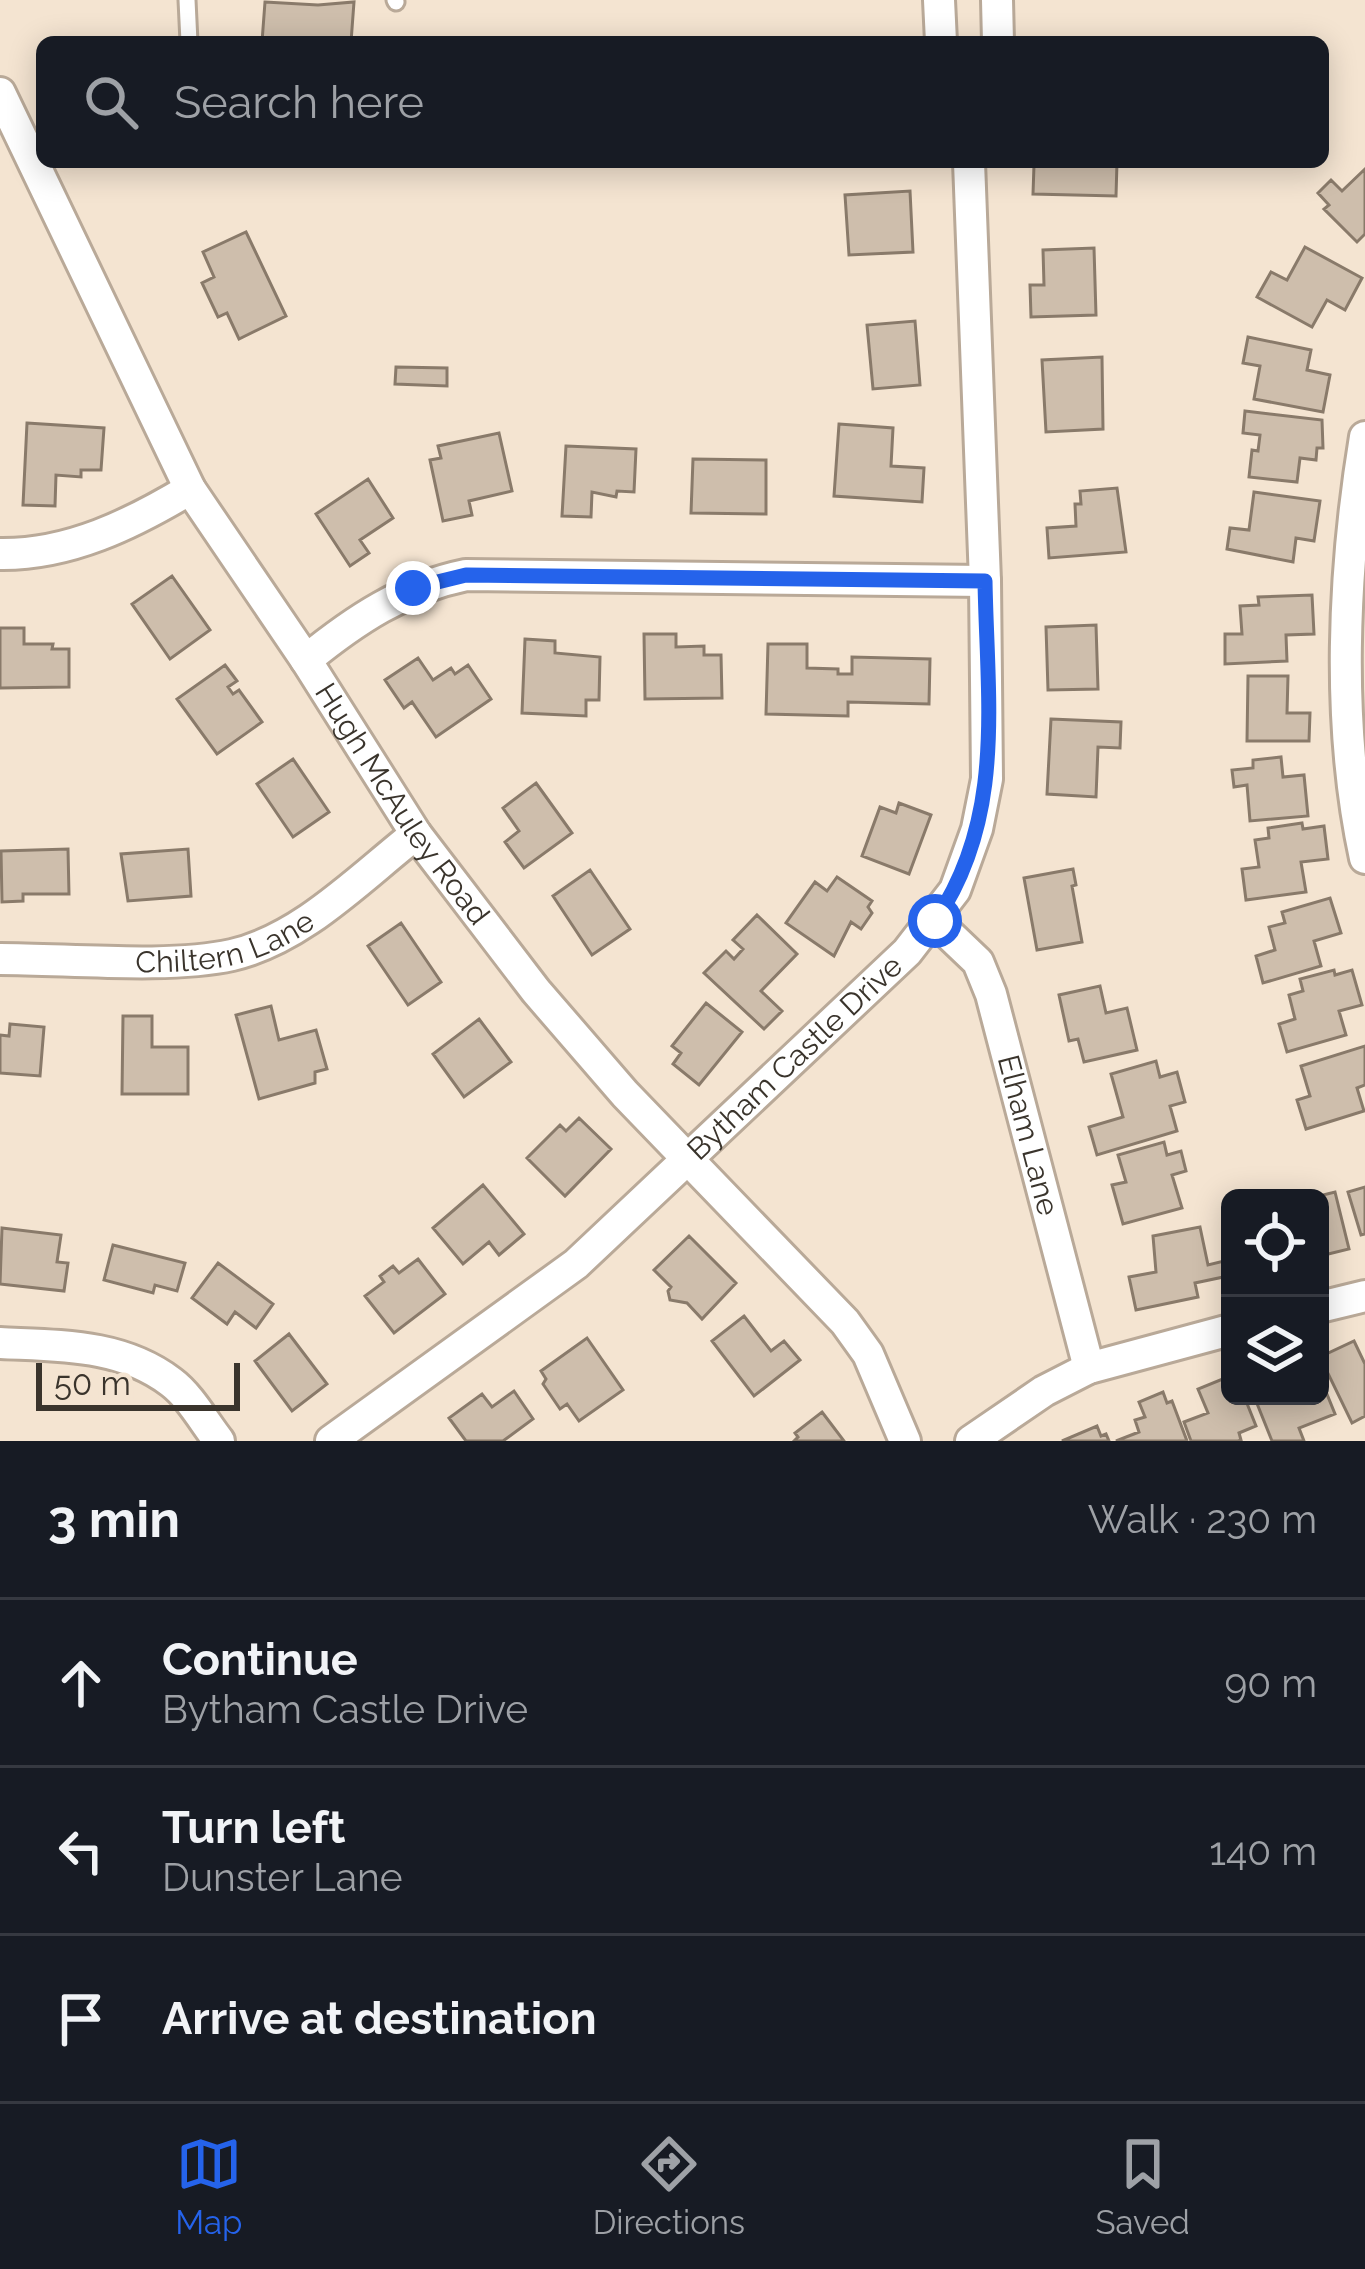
<!DOCTYPE html>
<meta charset="utf-8">
<style>
:root{--surface:#171b24;--page:#242831;--text:#f1f3f6;--muted:#9ea1a6;--line:#363941;--accent:#2563eb}
body{margin:0;font-family:Raleway,sans-serif;background:var(--page);color:var(--text)}
.controls{position:absolute;right:36px;bottom:36px;display:grid;overflow:hidden;border-radius:18px;box-shadow:0 6px 30px #0003}
.controls button{width:108px;height:108px;display:grid;place-items:center;padding:0;border:0;border-bottom:3px solid var(--line);background:var(--surface);color:var(--text);font:60px sans-serif}
.scale{position:absolute;left:36px;bottom:30px;width:204px;box-sizing:border-box;padding-left:12px;border:6px solid #3a342c;border-top:0;font-size:33px;line-height:42px;white-space:nowrap;color:#3a342c;-webkit-text-stroke:9px #f4e4d1;paint-order:stroke}
.stop{position:absolute;width:36px;height:36px;margin:-27px;border:9px solid #2563eb;border-radius:50%;background:#fff}
.stop.end{background:#2563eb;border-color:#fff;box-shadow:0 3px 12px #0008}
.list{margin:0;padding:0;list-style:none}
h2{display:flex;justify-content:space-between;align-items:center;height:156px;margin:0;padding:0 48px;font-size:51px}
h2 small{font-size:39px;font-weight:400;color:var(--muted)}
.list li{display:grid;grid-template-columns:78px 1fr auto;gap:36px;align-items:center;box-sizing:border-box;height:168px;padding:0 48px;border-top:3px solid var(--line)}
.list b{display:block;font-size:45px;white-space:nowrap}
.list p{margin:0;font-size:39px;white-space:nowrap;color:var(--muted)}
.list em{font-size:39px;font-style:normal;color:var(--muted)}
.icon{flex:none;width:66px;height:66px;fill:none;stroke:currentColor;stroke-width:2;stroke-linecap:round;stroke-linejoin:round}
.map{position:relative;flex:none;width:1365px;height:1441px;overflow:hidden}
.search{position:absolute;background:var(--surface);box-shadow:0 6px 30px #0003;left:36px;right:36px;top:36px;height:132px;display:flex;align-items:center;gap:30px;box-sizing:border-box;padding:0 42px;border-radius:18px;color:var(--muted);font-size:45px}
.sheet{height:660px;background:var(--surface)}
nav{display:flex;justify-content:space-around;align-items:center;box-sizing:border-box;height:168px;border-top:3px solid var(--line);background:var(--surface);font-size:33px;color:var(--muted)}
nav a{display:grid;justify-items:center;gap:6px}
nav .on{color:var(--accent)}
.map>svg:first-child{display:block}
.building{fill:#cebeac;stroke:#897a6a;stroke-width:3}
.lines{fill:none;stroke-linecap:round;stroke-linejoin:round}
.lane-casing{stroke:#b9a998;stroke-width:21}
.street-casing{stroke:#b9a998;stroke-width:36}
.lane{stroke:#fff;stroke-width:15}
.street{stroke:#fff;stroke-width:30}
.route{stroke:#2563eb;stroke-width:15}
.labels{text-anchor:middle;stroke-width:12;stroke-linejoin:round;paint-order:stroke}
.street-label{font-size:30px;fill:#3a342c;stroke:#f4e4d1}
</style>
<div class="map">
<svg width="1365" height="1441" viewBox="0 0 1365 1441">
<rect width="100%" height="100%" fill="#f4e4d1"/>
<path class="building" d="M265 2 318 5 354 2 351 42H262Z
M1064 162H1117L1116 196 1033 194 1034 165 1064 166Z
M1365 169V234L1357 242 1324 209 1329 205 1318 193 1331 180 1342 191Z
M910 191 913 252 849 255 845 195Z
M246 232 286 316 239 339 227 313 218 317 202 283 214 277 203 252Z
M1305 247 1362 278 1345 310 1327 300 1312 327 1257 297 1271 272 1287 280Z
M1094 248 1096 315 1031 317 1030 285H1044L1043 250Z
M915 321 920 385 873 389 867 325Z
M1248 337 1311 350 1307 370 1330 375 1323 412 1254 399 1260 366 1243 363Z
M1102 357 1103 429 1046 432 1042 360Z
M396 367 447 368V386L395 384Z
M1245 411 1322 420 1323 448H1317L1316 460 1300 458 1297 482 1249 477 1252 450 1258 451 1260 435 1243 433Z
M27 423 104 428 101 470H81V477L56 475 55 506 23 505Z
M839 424 893 428 891 466 924 468 922 502 834 496Z
M499 433 512 491 469 501 472 515 443 521 430 460 441 458 438 446Z
M566 446 636 449 634 492 617 491 616 497 592 492 591 517 562 516Z
M693 459 766 460V514L691 513Z
M368 479 393 518 360 540 369 553 350 566 316 514Z
M1117 488 1126 552 1049 558 1047 528 1076 526 1075 504H1081L1080 491Z
M1254 492 1320 501 1314 541 1296 538 1293 562 1227 549 1230 528 1249 530Z
M172 576 210 630 170 659 132 604Z
M1312 595 1314 634 1286 635 1287 661 1225 664V634H1242L1240 606 1259 605 1258 597Z
M1096 625 1098 689 1048 690 1046 627Z
M0 628H24V644H53L52 649H69V687L0 688Z
M644 634H676V647L704 646V655H721L722 698 645 699Z
M525 639 555 641V653L600 657 599 700H586V716L522 713Z
M768 644H807V668L838 669V674H852V657L930 659 929 704 848 702V716L766 714Z
M418 658 433 680 451 668 455 674 468 665 491 699 436 737 412 702 404 708 385 680Z
M225 665 237 681 228 687 233 694 239 690 262 722 217 754 177 699Z
M1248 676H1288L1287 713H1310L1309 741H1247Z
M1051 719 1121 722 1120 748 1098 747 1096 797 1047 794Z
M1281 757 1283 777 1304 775 1308 816 1250 821 1247 785 1234 787 1232 770 1253 768V760Z
M293 759 329 812 293 837 257 784Z
M536 783 572 833 524 868 505 842 519 831 503 808Z
M899 803 931 815 909 874 862 856 880 807 896 813Z
M1302 823 1303 829 1324 826 1328 859 1301 862 1306 892 1246 900 1242 869 1259 867 1255 840 1269 838 1268 828Z
M68 849 69 894H23V901L2 902 1 851Z
M188 849 191 896 128 901 121 854Z
M1073 869 1076 885 1072 886 1082 942 1037 950 1024 878Z
M590 870 630 929 592 955 553 896Z
M837 877 872 901 868 907 872 913 861 929 851 922 834 956 786 923 815 882 827 891Z
M1330 898 1341 933 1314 941 1321 966 1263 983 1256 956 1275 950 1269 927 1285 923 1282 912Z
M757 915 797 954 761 991 782 1011 764 1029 704 973 726 951 734 959 743 949 733 940Z
M401 923 441 982 408 1005 368 946Z
M1334 970 1335 975 1352 970 1362 1005 1339 1011 1346 1035 1287 1052 1279 1024 1295 1019 1289 995 1303 991 1300 979Z
M1100 986 1106 1013 1127 1008 1137 1050 1084 1062 1078 1039 1069 1041 1059 995Z
M706 1003 742 1032 699 1085 673 1064 681 1053 672 1046Z
M271 1006 279 1040 316 1030 327 1069 315 1072V1083L259 1099 236 1015Z
M123 1016H152V1047H188V1094H122Z
M479 1019 511 1062 464 1097 433 1054Z
M10 1024 44 1027 40 1076 0 1073V1035L9 1036Z
M1365 1046V1085L1357 1088 1364 1111 1306 1129 1297 1100 1310 1096 1301 1066Z
M1156 1061 1160 1077 1177 1072 1185 1102 1170 1106 1177 1131 1097 1155 1089 1127 1123 1117 1111 1074Z
M579 1118 611 1149 565 1196 527 1158 560 1125 566 1131Z
M1164 1142 1167 1155 1181 1151 1186 1171 1172 1175 1182 1208 1123 1224 1112 1185 1126 1182 1118 1155Z
M483 1185 524 1234 499 1255 489 1242 463 1264 433 1228Z
M1365 1187V1234L1361 1235 1348 1192Z
M1335 1192 1349 1249 1320 1256V1198H1311Z
M1200 1227 1208 1265 1224 1261 1228 1276 1195 1283 1198 1297 1136 1310 1129 1277 1156 1272 1153 1236Z
M2 1228 61 1235 57 1262 68 1263 64 1291 0 1284Z
M689 1236 736 1283 702 1319 687 1303 670 1300 668 1291 671 1287 654 1270Z
M113 1245 185 1263 177 1291 155 1285 153 1293 104 1280Z
M418 1259 445 1294 394 1333 365 1296 384 1282 380 1276 393 1266 399 1273Z
M218 1263 273 1304 256 1328 235 1312 227 1324 192 1298Z
M744 1316 771 1351 784 1341 800 1360 754 1396 712 1341Z
M289 1334 327 1384 292 1411 255 1361Z
M587 1338 623 1390 579 1421 567 1404 560 1409 543 1384 546 1379 541 1371Z
M1354 1341 1365 1364V1416L1352 1423 1320 1357Z
M1230 1376V1396H1244L1256 1426 1239 1433 1241 1440 1238 1441H1191L1184 1422 1208 1413 1198 1389Z
M1320 1377 1335 1414 1299 1428 1304 1441H1272L1254 1396H1320Z
M514 1391 533 1419 503 1441H466L449 1418 482 1394 492 1407Z
M1163 1392 1167 1403 1172 1401 1187 1441H1116L1139 1432 1135 1420 1145 1417 1139 1402Z
M822 1412 844 1441H794L798 1437 795 1433Z
M1097 1426 1101 1436 1106 1434 1109 1441H1062Z"/>
<g class="lines">
<defs>
<path id="lane" d="M187 0 189 42
M395 0 396 2"/>
<g id="street">
<path d="M939 0 941 42"/>
<path d="M997 0 998 42"/>
<path id="s1" d="M0 93 190 489 306 660 416 834 536 991 625 1094 845 1322 868 1354 905 1441"/>
<path d="M1365 437C1343 571 1336 724 1365 858"/>
<path d="M0 554C69 555 132 524 190 489"/>
<path d="M306 660C355 620 403 588 466 575L985 581"/>
<path id="s2" d="M935 921 978 962 991 994 1089 1368"/>
<path id="s3" d="M0 959C68 959 168 969 232 955 302 939 361 877 416 834"/>
<path d="M1320 1307 1365 1296"/>
<path d="M0 1343C60 1346 121 1344 171 1382 190 1396 204 1422 219 1441"/>
<path id="s4" d="M331 1441 576 1264 907 952 955 890 977 829 987 779 985 581 969 162"/>
<path d="M971 1441 1044 1391 1089 1368 1230 1330"/>
</g>
</defs>
<use href="#lane" class="lane-casing"/>
<use href="#street" class="street-casing"/>
<use href="#lane" class="lane"/>
<use href="#street" class="street"/>
</g>
<g class="lines">
<path class="route" d="M413 588 466 575 985 581C987 700 1006 817 935 921"/>
</g>
<g class="labels">
<g class="street-label">
<text dy="10" stroke="none"><textPath href="#s1" startOffset="819">Hugh McAuley Road</textPath></text>
<text dy="10" stroke="none"><textPath href="#s3" startOffset="228">Chiltern Lane</textPath></text>
<text dy="10" stroke="none"><textPath href="#s4" startOffset="603">Bytham Castle Drive</textPath></text>
<text dy="10" stroke="none"><textPath href="#s2" startOffset="240">Elham Lane</textPath></text>
</g>
</g>
</svg>
<div class="controls">
<button><svg class="icon" aria-label="locate" viewBox="0 0 24 24"><circle cx="12" cy="12" r="6"/><path d="M12 2v4M12 18v4M2 12h4M18 12h4"/></svg></button>
<button><svg class="icon" aria-label="layers" viewBox="0 0 24 24"><path d="M12 4l9 5-9 5-9-5zM3 14l9 5 9-5"/></svg></button>
</div>
<div class="scale">50 m</div>
<div class="stop" style="left:935px;top:921px"></div>
<div class="stop end" style="left:413px;top:588px"></div>
<div class="search"><svg class="icon" aria-label="search" viewBox="0 0 24 24"><circle cx="10" cy="10" r="6"/><path d="M15 15l6 6"/></svg>Search here</div>
</div>
<section class="sheet">
<h2>3 min<small>Walk · 230 m</small></h2>
<ul class="list">
<li><svg class="icon" aria-label="ahead" viewBox="0 0 24 24"><path d="M12 20V5M6 11l6-6 6 6"/></svg><div><b>Continue</b><p>Bytham Castle Drive</p></div><em>90 m</em></li>
<li><svg class="icon" aria-label="left" viewBox="0 0 24 24"><path d="M17 20v-9H6M10 6l-5 5 5 5"/></svg><div><b>Turn left</b><p>Dunster Lane</p></div><em>140 m</em></li>
<li><svg class="icon" aria-label="arrive" viewBox="0 0 24 24"><path d="M6 21V4h12l-3 4 3 4H6"/></svg><div><b>Arrive at destination</b></div></li>
</ul>
</section>
<nav>
<a class="on"><svg class="icon" aria-label="map" viewBox="0 0 24 24"><path d="M3 6l6-2 6 2 6-2v14l-6 2-6-2-6 2zM9 4v14M15 6v14"/></svg>Map</a>
<a><svg class="icon" aria-label="directions" viewBox="0 0 24 24"><path d="M12 3l9 9-9 9-9-9zM9 14v-3h6M13 9l2 2-2 2"/></svg>Directions</a>
<a><svg class="icon" aria-label="saved" viewBox="0 0 24 24"><path d="M7 4h10v16l-5-4-5 4z"/></svg>Saved</a>
</nav>
